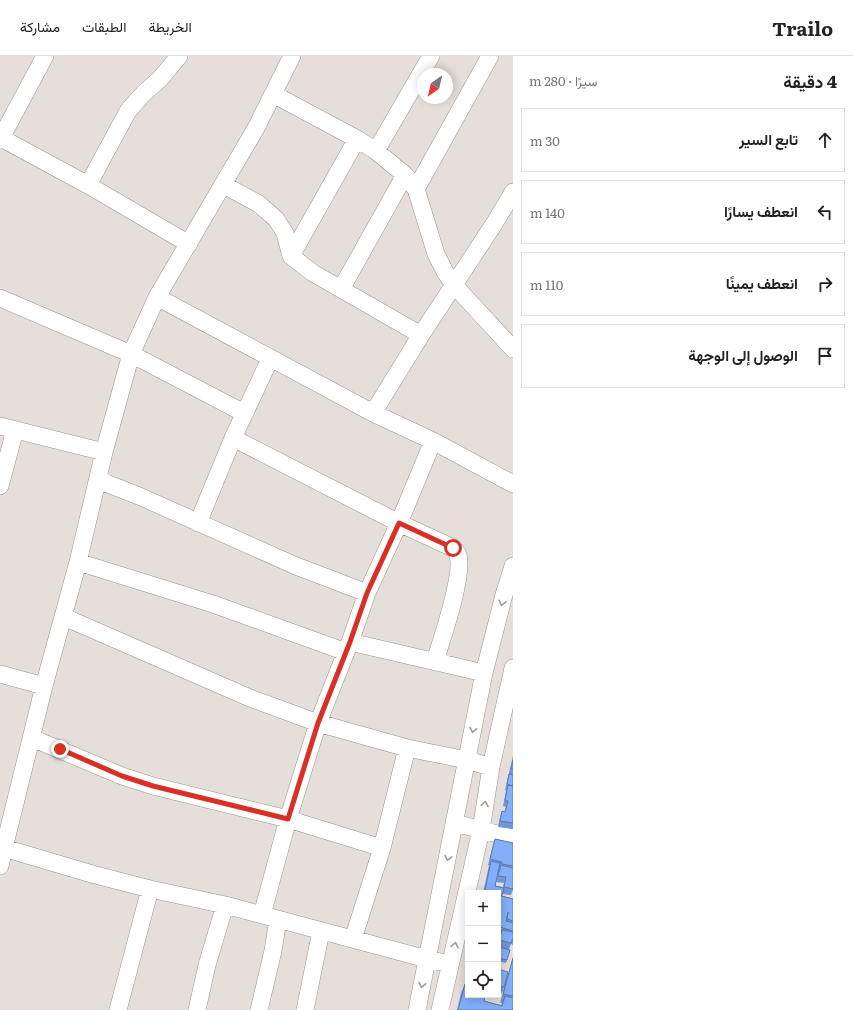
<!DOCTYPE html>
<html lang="ar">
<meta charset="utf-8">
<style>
:root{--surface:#fff;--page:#f2f2f2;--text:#222;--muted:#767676;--line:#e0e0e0}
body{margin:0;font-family:Literata,Vazirmatn,serif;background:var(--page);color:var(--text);direction:rtl}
.controls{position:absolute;right:12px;bottom:12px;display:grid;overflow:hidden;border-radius:0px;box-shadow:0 2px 10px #0003}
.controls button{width:36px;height:36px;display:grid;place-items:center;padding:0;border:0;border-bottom:1px solid var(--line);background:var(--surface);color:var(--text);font:20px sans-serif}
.compass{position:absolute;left:417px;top:12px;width:36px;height:36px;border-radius:50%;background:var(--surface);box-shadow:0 2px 10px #0003;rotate:214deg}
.stop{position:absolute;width:12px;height:12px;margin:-9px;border:3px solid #d93025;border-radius:50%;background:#fff}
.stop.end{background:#d93025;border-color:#fff;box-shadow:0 1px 4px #0008}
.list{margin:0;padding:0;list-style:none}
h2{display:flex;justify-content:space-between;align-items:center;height:52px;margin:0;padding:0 16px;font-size:17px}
h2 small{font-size:13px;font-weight:400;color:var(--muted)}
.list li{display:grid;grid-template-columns:26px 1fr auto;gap:12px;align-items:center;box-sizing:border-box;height:64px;margin:0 8px 8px;padding:0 8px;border:1px solid var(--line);border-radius:0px}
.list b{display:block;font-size:15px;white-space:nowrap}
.list em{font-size:13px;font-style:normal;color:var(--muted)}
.icon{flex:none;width:22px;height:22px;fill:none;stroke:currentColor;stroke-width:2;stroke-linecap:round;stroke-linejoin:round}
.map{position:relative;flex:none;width:513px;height:954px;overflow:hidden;direction:ltr}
header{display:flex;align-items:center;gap:24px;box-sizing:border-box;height:56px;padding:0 20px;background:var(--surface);border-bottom:1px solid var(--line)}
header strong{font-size:19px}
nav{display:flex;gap:22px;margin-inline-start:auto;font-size:14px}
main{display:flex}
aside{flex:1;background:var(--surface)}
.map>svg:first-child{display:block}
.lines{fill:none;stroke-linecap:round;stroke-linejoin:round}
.minor-casing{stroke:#9a9490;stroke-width:18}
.minor{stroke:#fff;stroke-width:17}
.wall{fill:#7196d6;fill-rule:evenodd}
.building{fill:#83aef9;stroke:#5c7aae}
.oneway{stroke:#9f9e9d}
.route{stroke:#d93025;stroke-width:5}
</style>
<header>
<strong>Trailo</strong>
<nav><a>الخريطة</a><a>الطبقات</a><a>مشاركة</a></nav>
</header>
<main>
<aside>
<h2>4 دقيقة<small>سيرًا · 280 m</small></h2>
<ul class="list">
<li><svg class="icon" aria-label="ahead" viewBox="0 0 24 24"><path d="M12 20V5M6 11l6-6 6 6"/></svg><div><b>تابع السير</b></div><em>30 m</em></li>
<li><svg class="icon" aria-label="left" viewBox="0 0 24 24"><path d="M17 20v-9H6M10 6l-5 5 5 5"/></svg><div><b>انعطف يسارًا</b></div><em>140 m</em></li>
<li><svg class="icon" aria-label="right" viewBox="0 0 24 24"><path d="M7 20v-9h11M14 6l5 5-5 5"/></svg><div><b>انعطف يمينًا</b></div><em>110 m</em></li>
<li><svg class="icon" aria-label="arrive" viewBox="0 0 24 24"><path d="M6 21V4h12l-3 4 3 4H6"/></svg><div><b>الوصول إلى الوجهة</b></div></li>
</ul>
</aside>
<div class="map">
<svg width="513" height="954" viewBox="0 0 513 954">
<rect width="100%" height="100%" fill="#e5deda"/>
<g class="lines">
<defs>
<path id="minor" d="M292 0 256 72 157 241 131 298 104 396 78 506 44 630 4 792 92 818 150 833 225 849 427 903 450 908
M273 38 357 83 376 95 405 119 416 133 436 198 445 216 454 229 513 293
M1 82 88 129 189 188
M0 84 45 0
M376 95 431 0
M88 129 128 55 144 37 160 23 179 0
M224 129 259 148 276 163 285 177 291 200 313 217 421 279
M416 133 490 0
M291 200 357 83
M341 233 405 119
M157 241 373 357 433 385 513 428
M0 242 131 298 244 357
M373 357 421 279 494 168 513 136
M0 370 104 396
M233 382 399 467 453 492C455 494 457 496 458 499 464 519 442 583 435 605
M98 424 139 440 296 510 367 537
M0 430 15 374
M198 467 233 382 270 303
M78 506 213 548 346 596
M64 561 250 642 318 667 407 692 467 704 491 711
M350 586 484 617
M0 618 44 630
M32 682 122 720 153 730 288 763 382 792
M455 767 513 782
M0 791 4 792 0 810
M262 859 288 763 318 667 350 586 367 537 399 467 433 385
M353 883 382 792 407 692
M118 954 150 833
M197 954 207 909 225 849
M259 954 273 895 278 863
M305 954 321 875
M417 954 484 617 504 539 513 510
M440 954 481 774 491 711 513 612"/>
</defs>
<use href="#minor" class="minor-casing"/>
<use href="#minor" class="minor"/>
</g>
<path class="wall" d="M513 700V773L498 771 500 761 502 755 505 756 506 751 503 750 506 735 505 734Z
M495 783 513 787V834L511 839 503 838 502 840 513 843V889L511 888 509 893 507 904 506 907 498 905V885L500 878H498V837H483L489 809H488L493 789ZM496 826 504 827 503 831 495 830Z
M513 901V954H457L461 937 465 928 468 939H488L487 942 485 941 484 945 501 949 502 947H500Z
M498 913 504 931 502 937 498 936Z"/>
<path class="building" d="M513 704V713H511Z
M509 718 513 719V730L507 728Z
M508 729 513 730V767L500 765 502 755 505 756 508 745 505 744Z
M495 783 513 787V810L502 808V806L490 803Z
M491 805 500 807 495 830 504 832 502 839 498 838V837H494L485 835Z
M501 809 513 812V833L504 831 506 821 498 820Z
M498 839 513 843V865L507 863 508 856 506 865 513 867V875L500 871 498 877Z
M502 874 513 876V882L511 887 499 884Z
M498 889 500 890 499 891 510 894 507 904 498 902Z
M513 902V940L503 938Z
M498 913 508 916 504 931 498 930Z
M465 928 468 929V939H485L484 945 502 950 505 940 513 942V954H458Z"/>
<defs><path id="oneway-chevron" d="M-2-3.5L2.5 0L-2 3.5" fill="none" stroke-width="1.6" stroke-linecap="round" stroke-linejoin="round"/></defs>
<g class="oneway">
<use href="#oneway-chevron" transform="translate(502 547) rotate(104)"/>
<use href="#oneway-chevron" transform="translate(473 674) rotate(101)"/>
<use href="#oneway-chevron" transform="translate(485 748) rotate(-81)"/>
<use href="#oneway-chevron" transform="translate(448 802) rotate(102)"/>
<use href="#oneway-chevron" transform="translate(455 889) rotate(-77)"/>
<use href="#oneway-chevron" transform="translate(422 929) rotate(101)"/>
</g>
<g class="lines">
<path class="route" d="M60 693 122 720 153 730 288 763 318 667 350 586 367 537 399 467 453 492"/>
</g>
</svg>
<div class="controls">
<button>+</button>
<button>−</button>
<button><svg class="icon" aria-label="locate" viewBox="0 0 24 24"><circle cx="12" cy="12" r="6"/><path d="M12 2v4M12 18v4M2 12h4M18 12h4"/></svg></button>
</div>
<svg class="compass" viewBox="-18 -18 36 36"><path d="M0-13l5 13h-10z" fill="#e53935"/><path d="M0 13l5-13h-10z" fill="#767676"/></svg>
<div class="stop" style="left:453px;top:492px"></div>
<div class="stop end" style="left:60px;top:693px"></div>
</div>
</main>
